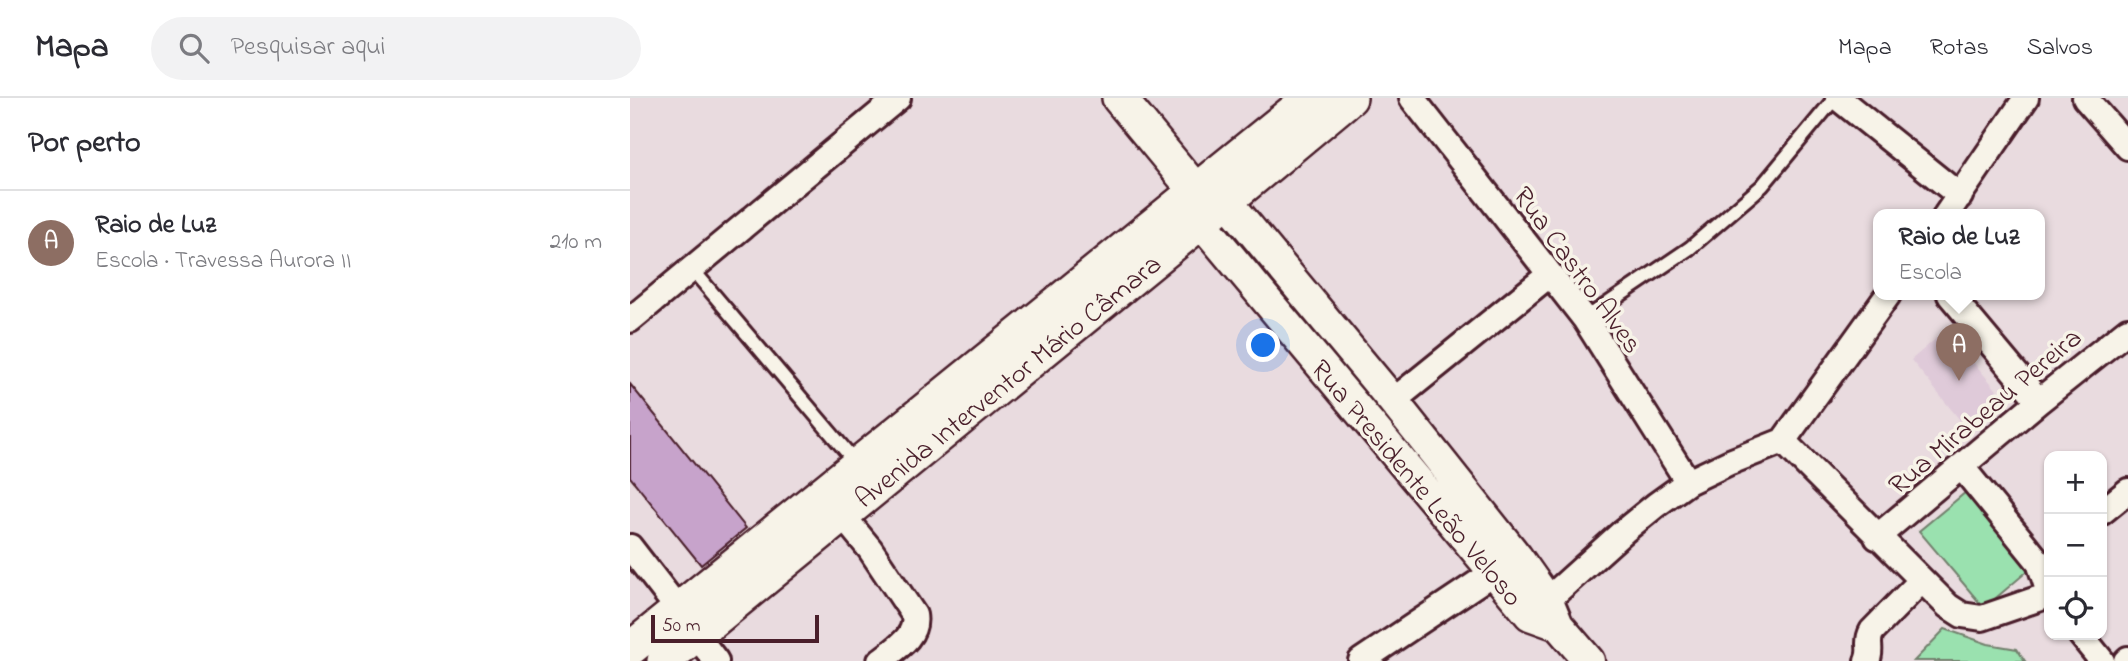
<!DOCTYPE html>
<html lang="pt">
<meta charset="utf-8">
<style>
:root{--surface:#fff;--page:#f2f2f3;--text:#2b2b33;--muted:#7c7c81;--line:#e1e1e2;--accent:#d93025}
body{margin:0;font-family:"Indie Flower",sans-serif;background:var(--page);color:var(--text)}
.controls{position:absolute;right:21px;bottom:21px;display:grid;overflow:hidden;border-radius:14px;box-shadow:0 2px 5px #0004}
.controls button{width:63px;height:63px;display:grid;place-items:center;padding:0;border:0;border-bottom:2px solid var(--line);background:var(--surface);color:var(--text);font:35px sans-serif}
.scale{position:absolute;left:21px;bottom:18px;width:168px;box-sizing:border-box;padding-left:7px;border:4px solid #4a1f2b;border-top:0;font-size:19px;line-height:24px;white-space:nowrap;color:#4a1f2b;-webkit-text-stroke:5px #f7f3e8;paint-order:stroke}
.you{position:absolute;left:634px;top:248px;width:24px;height:24px;margin:-18px;border:5px solid #fff;border-radius:50%;background:#1a73e8;box-shadow:0 0 0 10px #1a73e833}
.badge{display:grid;place-items:center;width:46px;height:46px;border-radius:50%;background:var(--accent);color:#fff;font-size:23px;font-weight:700}
.pin{position:absolute;translate:-50% -58px;filter:drop-shadow(0 2px 4px #0008)}
.pin::after{content:'';position:absolute;top:37px;width:24px;height:21px;background:inherit;clip-path:polygon(0 0,100% 0,50% 100%)}
.popup{position:absolute;left:1243px;top:111px;width:172px;height:91px;box-sizing:border-box;display:grid;place-content:center;border-radius:14px;background:var(--surface);filter:drop-shadow(0 2px 5px #0005);font-size:23px;white-space:nowrap;color:var(--muted)}
.popup b{font-size:26px;color:var(--text)}
.popup::after{content:'';position:absolute;left:50%;top:100%;margin-left:-14px;border:14px solid transparent;border-top-color:var(--surface)}
.list{margin:0;padding:0;list-style:none}
h2{display:flex;justify-content:space-between;align-items:center;height:91px;margin:0;padding:0 28px;font-size:30px}
h2 small{font-size:23px;font-weight:400;color:var(--muted)}
.list li{display:grid;grid-template-columns:46px 1fr auto;gap:21px;align-items:center;box-sizing:border-box;height:105px;padding:0 28px;border-top:2px solid var(--line)}
.list b{display:block;font-size:26px;white-space:nowrap}
.list p{margin:0;font-size:23px;white-space:nowrap;color:var(--muted)}
.list em{font-size:23px;font-style:normal;color:var(--muted)}
.icon{flex:none;width:38px;height:38px;fill:none;stroke:currentColor;stroke-width:2;stroke-linecap:round;stroke-linejoin:round}
.map{position:relative;flex:none;width:1498px;height:563px;overflow:hidden}
header{display:flex;align-items:center;gap:42px;box-sizing:border-box;height:98px;padding:0 35px;background:var(--surface);border-bottom:2px solid var(--line)}
header strong{font-size:33px}
nav{display:flex;gap:38px;margin-inline-start:auto;font-size:24px}
.search{width:490px;height:63px;background:var(--page);display:flex;align-items:center;gap:18px;box-sizing:border-box;padding:0 24px;border-radius:38px;color:var(--muted);font-size:26px}
main{display:flex}
aside{flex:1;background:var(--surface)}
.map>svg:first-child{display:block}
.built{fill:#dfcad9}
.green{fill:#9ae1af;stroke:#72806d;stroke-width:2}
.building{fill:#c7a3cb;stroke:#4a1f2b;stroke-width:2}
.lines{fill:none;stroke-linecap:round;stroke-linejoin:round}
.service-casing{stroke:#4a1f2b;stroke-width:18}
.minor-casing{stroke:#4a1f2b;stroke-width:30}
.tertiary-casing{stroke:#4a1f2b;stroke-width:35}
.secondary-casing{stroke:#4a1f2b;stroke-width:38}
.service{stroke:#f7f3e8;stroke-width:12}
.minor{stroke:#f7f3e8;stroke-width:24}
.tertiary{stroke:#f7f3e8;stroke-width:30}
.secondary{stroke:#f7f3e8;stroke-width:33}
.labels{text-anchor:middle;stroke-width:7;stroke-linejoin:round;paint-order:stroke}
.street-label{font-size:28px;fill:#4a1f2b;stroke:#f7f3e8}
</style>
<header>
<strong>Mapa</strong>
<div class="search"><svg class="icon" aria-label="search" viewBox="0 0 24 24"><circle cx="10" cy="10" r="6"/><path d="M15 15l6 6"/></svg>Pesquisar aqui</div>
<nav><a>Mapa</a><a>Rotas</a><a>Salvos</a></nav>
</header>
<main>
<aside>
<h2>Por perto<small></small></h2>
<ul class="list">
<li><span class="badge" style="background:#8d6e63">A</span><div><b>Raio de Luz</b><p>Escola · Travessa Aurora II</p></div><em>210 m</em></li>
</ul>
</aside>
<div class="map">
<svg width="1498" height="563" viewBox="0 0 1498 563">
<rect width="100%" height="100%" fill="#e9dbdf"/>
<filter id="ink" filterUnits="userSpaceOnUse"><feTurbulence type="fractalNoise" baseFrequency=".0143" numOctaves="2"/><feDisplacementMap in="SourceGraphic" scale="14" xChannelSelector="R" yChannelSelector="G"/><feConvolveMatrix kernelMatrix="1 2 1 2 8 2 1 2 1" color-interpolation-filters="sRGB"/></filter>
<g filter="url(#ink)">
<path class="built" d="M1316 232 1377 304 1338 332 1281 262Z"/>
<path class="green" d="M1336 394 1400 471 1354 510 1289 433Z
M1315 531 1358 546 1387 551 1395 563H1284Z"/>
<path class="building" d="M0 286 116 430 71 467 0 379Z"/>
<g class="lines">
<defs>
<path id="service" d="M62 171 227 366
M955 221 1060 150 1132 88 1205 0"/>
<path id="minor" d="M782 0 955 221 1058 384
M1208 0 1330 98
M1455 0 1498 49
M1316 117 1396 0
M1320 197 1409 303
M0 222 268 0
M763 303 919 177
M1153 343 1318 508 1332 517 1352 520 1419 497
M1331 368 1409 464 1419 495
M1472 414 1498 393
M212 417 240 451 284 517C288 539 265 551 250 563
M1247 439 1409 303 1498 232
M0 449 48 511
M903 515 994 433 1026 407 1058 384 1100 364 1153 343 1258 197
M66 537 86 563
M1451 537 1472 563
M731 563 864 474
M1237 563C1243 551 1235 545 1242 533L1291 483
M1496 563 1498 561"/>
<path id="tertiary" d="M597 103 763 303 887 459 918 503 928 527 959 563
M571 124 900 517 928 527"/>
<path id="secondary" d="M489 0 565 92 569 113
M0 551 680 0
M34 563 571 124 720 0"/>
</defs>
<use href="#service" class="service-casing"/>
<use href="#minor" class="minor-casing"/>
<use href="#tertiary" class="tertiary-casing"/>
<use href="#secondary" class="secondary-casing"/>
<use href="#service" class="service"/>
<use href="#minor" class="minor"/>
<use href="#tertiary" class="tertiary"/>
<use href="#secondary" class="secondary"/>
</g>
</g>
<g class="labels">
<g class="street-label">
<text transform="translate(949 171) rotate(54)" y="10">Rua Castro Alves</text>
<text transform="translate(377 282) rotate(-39)" y="10">Avenida Interventor Mário Câmara</text>
<text transform="translate(1354 312) rotate(-40)" y="10">Rua Mirabeau Pereira</text>
<text transform="translate(788 384) rotate(50)" y="10">Rua Presidente Leão Veloso</text>
</g>
</g>
</svg>
<div class="controls">
<button>+</button>
<button>−</button>
<button><svg class="icon" aria-label="locate" viewBox="0 0 24 24"><circle cx="12" cy="12" r="6"/><path d="M12 2v4M12 18v4M2 12h4M18 12h4"/></svg></button>
</div>
<div class="scale">50 m</div>
<div class="you"></div>
<div class="pin badge" style="left:1329px;top:283px;background:#8d6e63">A</div>
<div class="popup"><b>Raio de Luz</b>Escola</div>
</div>
</main>
